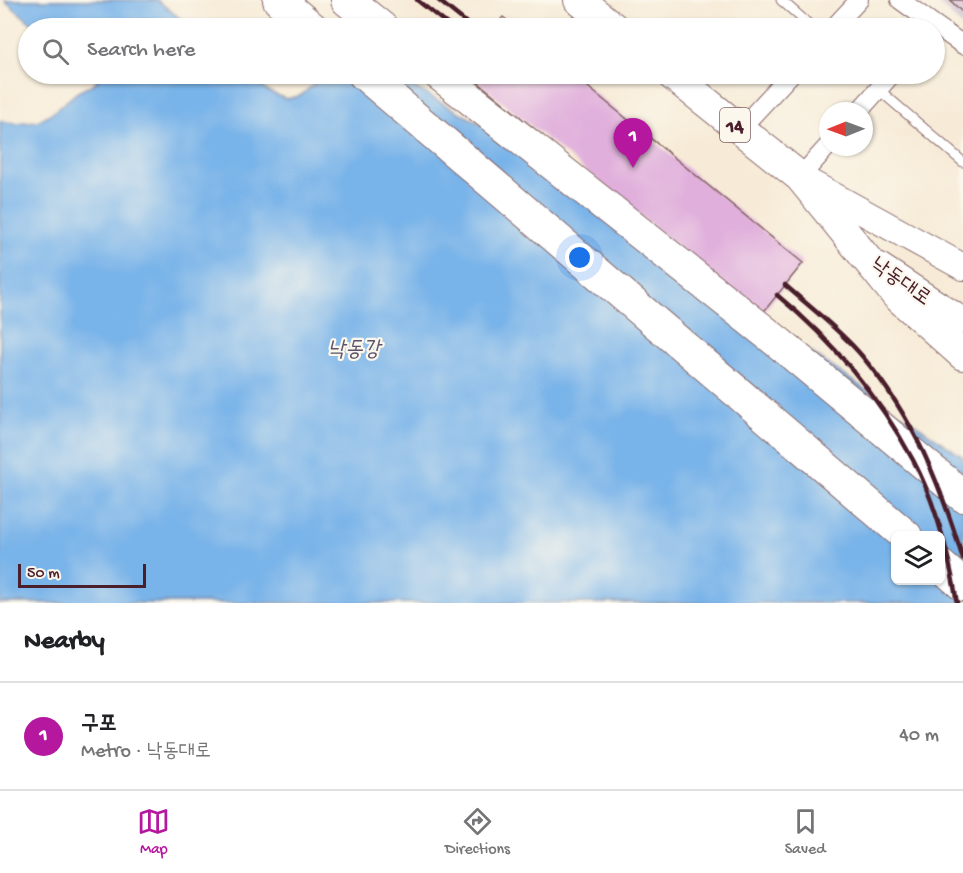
<!DOCTYPE html>
<meta charset="utf-8">
<style>
:root{--surface:#fff;--page:#f6f6f6;--text:#202124;--muted:#757577;--line:#e0e0e0;--accent:#b5179e}
body{margin:0;font-family:"Gochi Hand","Poor Story",sans-serif;background:var(--page);color:var(--text)}
.controls{position:absolute;right:18px;bottom:18px;display:grid;overflow:hidden;border-radius:9px;box-shadow:0 2px 4px #0004}
.controls button{width:54px;height:54px;display:grid;place-items:center;padding:0;border:0;border-bottom:2px solid var(--line);background:var(--surface);color:var(--text);font:30px sans-serif}
.compass{position:absolute;left:819px;top:102px;width:54px;height:54px;border-radius:50%;background:var(--surface);box-shadow:0 2px 4px #0004;rotate:269deg}
.scale{position:absolute;left:18px;bottom:15px;width:128px;box-sizing:border-box;padding-left:6px;border:3px solid #4a1f2b;border-top:0;font-size:16px;line-height:21px;white-space:nowrap;color:#4a1f2b;-webkit-text-stroke:4px #fbf7ec;paint-order:stroke}
.you{position:absolute;left:580px;top:258px;width:21px;height:21px;margin:-15px;border:4px solid #fff;border-radius:50%;background:#1a73e8;box-shadow:0 0 0 9px #1a73e833}
.badge{display:grid;place-items:center;width:39px;height:39px;border-radius:50%;background:var(--accent);color:#fff;font-size:20px;font-weight:700}
.pin{position:absolute;translate:-50% -50px;filter:drop-shadow(0 2px 3px #0008)}
.pin::after{content:'';position:absolute;top:32px;width:21px;height:18px;background:inherit;clip-path:polygon(0 0,100% 0,50% 100%)}
.list{margin:0;padding:0;list-style:none}
h2{display:flex;justify-content:space-between;align-items:center;height:78px;margin:0;padding:0 24px;font-size:26px}
h2 small{font-size:20px;font-weight:400;color:var(--muted)}
.list li{display:grid;grid-template-columns:39px 1fr auto;gap:18px;align-items:center;box-sizing:border-box;height:108px;padding:0 24px;border-top:2px solid var(--line)}
.list b{display:block;font-size:22px;white-space:nowrap}
.list p{margin:0;font-size:20px;white-space:nowrap;color:var(--muted)}
.list em{font-size:20px;font-style:normal;color:var(--muted)}
.icon{flex:none;width:33px;height:33px;fill:none;stroke:currentColor;stroke-width:2;stroke-linecap:round;stroke-linejoin:round}
.map{position:relative;flex:none;width:963px;height:603px;overflow:hidden}
.search{position:absolute;background:var(--surface);box-shadow:0 2px 4px #0004;left:18px;right:18px;top:18px;height:66px;display:flex;align-items:center;gap:15px;box-sizing:border-box;padding:0 21px;border-radius:33px;color:var(--muted);font-size:22px}
.sheet{height:186px;background:var(--surface)}
nav{display:flex;justify-content:space-around;align-items:center;box-sizing:border-box;height:84px;border-top:2px solid var(--line);background:var(--surface);font-size:16px;color:var(--muted)}
nav a{display:grid;justify-items:center;gap:3px}
nav .on{color:var(--accent)}
.map>svg:first-child{display:block}
.industrial{fill:#cebed1}
.water{fill:#78b3e9;stroke:#61698a;stroke-width:1.5;fill-rule:evenodd}
.building{fill:#e0afdc}
.lines{fill:none;stroke-linecap:round;stroke-linejoin:round}
.service-casing{stroke:#876667;stroke-width:11}
.minor-casing{stroke:#876667;stroke-width:20}
.secondary-casing{stroke:#876667;stroke-width:28}
.primary-casing{stroke:#876667;stroke-width:32}
.trunk-casing{stroke:#876667;stroke-width:34}
.service{stroke:#fff;stroke-width:9}
.minor{stroke:#fff;stroke-width:18}
.secondary{stroke:#fff;stroke-width:26}
.primary{stroke:#fff;stroke-width:30}
.trunk{stroke:#fff;stroke-width:32}
.rail{stroke:#4a1f2b;stroke-width:4.5}
.labels{text-anchor:middle;stroke-width:4.5;stroke-linejoin:round;paint-order:stroke}
.shield{fill:#fbf7ec;stroke:#7f6065;stroke-width:1.5}
.shield-label{font-size:20px;font-weight:bold;fill:#4a1f2b}
.street-label{font-size:21px;fill:#4a1f2b;stroke:#fbf7ec}
.water-label{font-size:22px;font-style:italic;fill:#5a536e;stroke:#fbf7ec}
</style>
<div class="map">
<svg width="963" height="603" viewBox="0 0 963 603">
<rect width="100%" height="100%" fill="#fbf7ec"/>
<filter id="ink" filterUnits="userSpaceOnUse"><feTurbulence type="fractalNoise" baseFrequency=".0167" numOctaves="2"/><feDisplacementMap in="SourceGraphic" scale="12" xChannelSelector="R" yChannelSelector="G"/><feConvolveMatrix kernelMatrix="1 2 1 2 8 2 1 2 1" color-interpolation-filters="sRGB"/></filter>
<filter id="wash" filterUnits="userSpaceOnUse"><feTurbulence type="fractalNoise" baseFrequency=".008" numOctaves="4" result="noise"/><feDisplacementMap in="SourceGraphic" scale="24" xChannelSelector="R" yChannelSelector="G"/><feGaussianBlur stdDeviation="1.35" result="paint"/><feColorMatrix in="noise" values="0 0 0 0 0 0 0 0 0 0 0 0 0 0 0 0 0 1.4 0 .05"/><feComposite in="paint" operator="in"/></filter>
<g filter="url(#wash)">
<rect width="100%" height="100%" fill="#f7ebd7"/>
<path class="industrial" d="M935 0H963V27Z"/>
<path class="water" d="M4 0H157L192 28H37Z
M90 74H247L267 91 286 99 300 96 320 79 327 77H381L417 89 506 138 764 320 963 457V603H0V121L15 123 38 121 55 111 76 93 98 81ZM896 536H940V580H896Z"/>
<g id="blocks">
<path class="building" d="M950 0H963V13Z
M503 17 517 28H493Z
M468 74H572L803 263 761 315Z"/>
</g>
</g>
<g filter="url(#ink)">
<use href="#blocks" fill-opacity="0" stroke="#876667" stroke-width="1.5"/>
<g class="lines">
<defs>
<path id="service" d="M781 0 813 28
M878 89 963 162"/>
<path id="minor" d="M900 0 963 45
M833 28 859 0
M859 111 892 74
M740 129 791 74
M800 177 828 146"/>
<path id="secondary" d="M805 180 963 267
M878 265 963 321"/>
<path id="primary" d="M579 0 614 28
M671 74 800 177 896 295 963 355"/>
<path id="trunk" d="M279 0 312 28
M347 0 382 28
M364 74 906 536
M439 74 779 343 963 496
M940 565 963 585"/>
</defs>
<use href="#service" class="service-casing"/>
<use href="#minor" class="minor-casing"/>
<use href="#secondary" class="secondary-casing"/>
<use href="#primary" class="primary-casing"/>
<use href="#trunk" class="trunk-casing"/>
<use href="#service" class="service"/>
<use href="#minor" class="minor"/>
<use href="#secondary" class="secondary"/>
<use href="#primary" class="primary"/>
<use href="#trunk" class="trunk"/>
<path class="rail" d="M417 0 452 28
M438 0 473 28
M785 285C811 308 840 330 862 356 914 418 940 483 963 559
M777 295C832 340 879 397 913 460 936 503 949 555 957 603"/>
</g>
</g>
<g class="labels">
<rect class="shield" x="720" y="108" width="30" height="34" rx="4.5"/>
<g class="shield-label">
<text x="735" y="132">14</text>
</g>
<g class="street-label">
<text transform="translate(902 280) rotate(35)" y="7">낙동대로</text>
</g>
<g class="water-label">
<text x="354" y="355">낙동강</text>
</g>
</g>
</svg>
<div class="controls">
<button><svg class="icon" aria-label="layers" viewBox="0 0 24 24"><path d="M12 4l9 5-9 5-9-5zM3 14l9 5 9-5"/></svg></button>
</div>
<svg class="compass" viewBox="-18 -18 36 36"><path d="M0-13l5 13h-10z" fill="#e53935"/><path d="M0 13l5-13h-10z" fill="#757577"/></svg>
<div class="scale">50 m</div>
<div class="you"></div>
<div class="pin badge" style="left:633px;top:168px">1</div>
<div class="search"><svg class="icon" aria-label="search" viewBox="0 0 24 24"><circle cx="10" cy="10" r="6"/><path d="M15 15l6 6"/></svg>Search here</div>
</div>
<section class="sheet">
<h2>Nearby<small></small></h2>
<ul class="list">
<li><span class="badge">1</span><div><b>구포</b><p>Metro · 낙동대로</p></div><em>40 m</em></li>
</ul>
</section>
<nav>
<a class="on"><svg class="icon" aria-label="map" viewBox="0 0 24 24"><path d="M3 6l6-2 6 2 6-2v14l-6 2-6-2-6 2zM9 4v14M15 6v14"/></svg>Map</a>
<a><svg class="icon" aria-label="directions" viewBox="0 0 24 24"><path d="M12 3l9 9-9 9-9-9zM9 14v-3h6M13 9l2 2-2 2"/></svg>Directions</a>
<a><svg class="icon" aria-label="saved" viewBox="0 0 24 24"><path d="M7 4h10v16l-5-4-5 4z"/></svg>Saved</a>
</nav>
